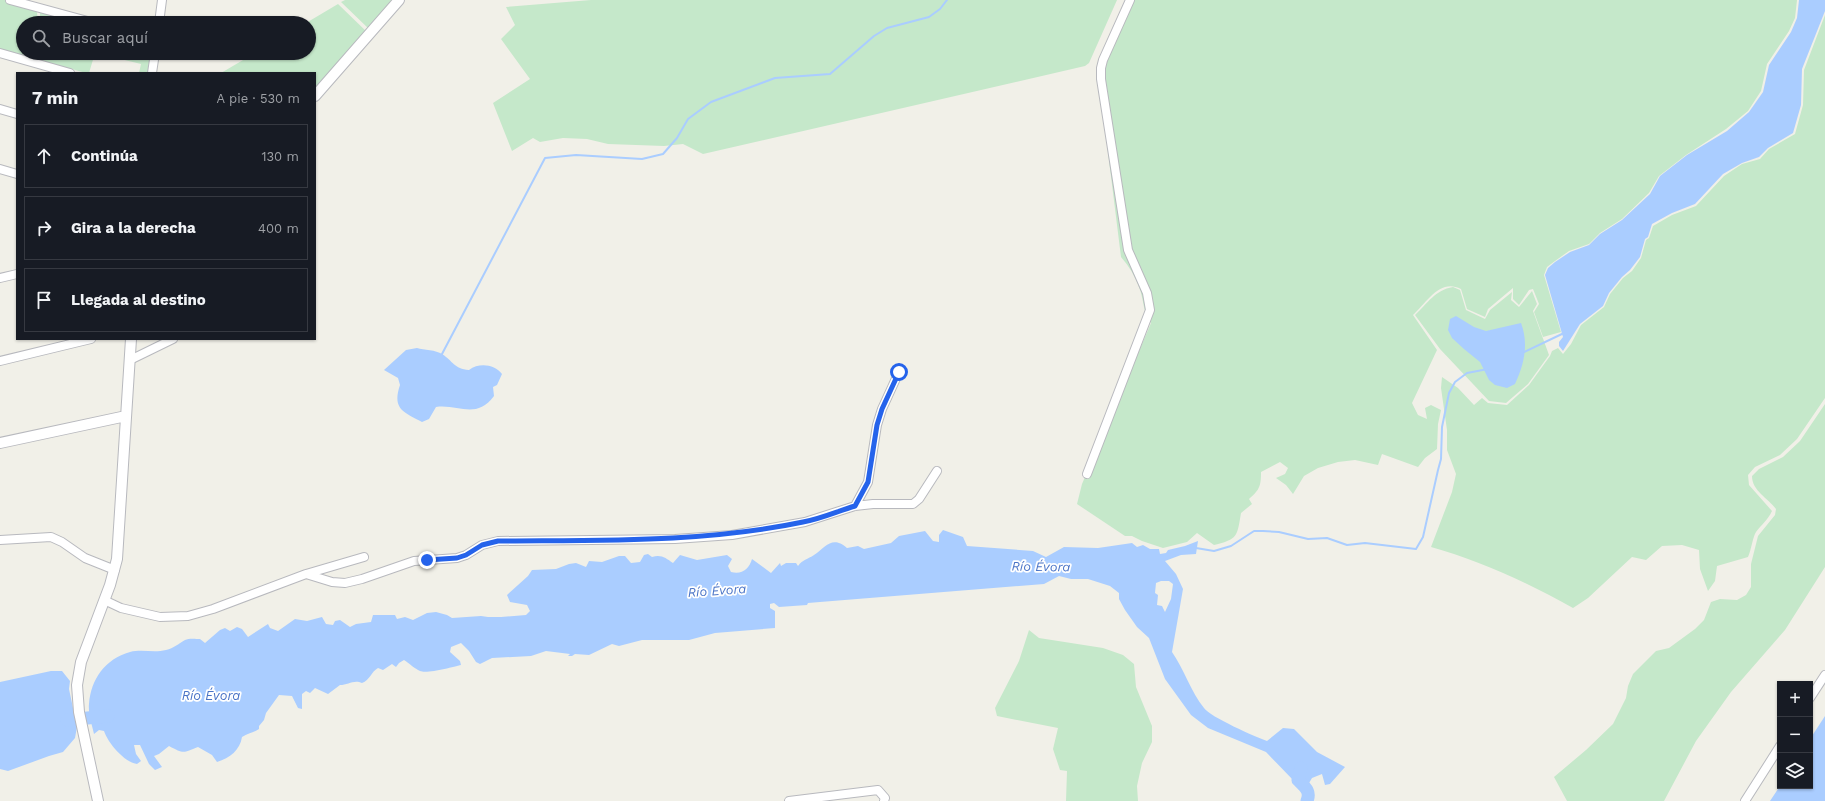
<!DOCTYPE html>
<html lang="es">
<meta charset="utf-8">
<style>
:root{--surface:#171b24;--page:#242831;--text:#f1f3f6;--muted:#9ea1a6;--line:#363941}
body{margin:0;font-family:"Work Sans",sans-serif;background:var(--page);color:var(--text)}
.controls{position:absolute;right:12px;bottom:12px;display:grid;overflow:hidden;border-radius:0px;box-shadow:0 1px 3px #0004}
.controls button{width:36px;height:36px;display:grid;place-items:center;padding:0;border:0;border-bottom:1px solid var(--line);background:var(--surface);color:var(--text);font:20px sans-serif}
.stop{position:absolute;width:12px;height:12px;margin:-9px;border:3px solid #2563eb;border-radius:50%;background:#fff}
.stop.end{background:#2563eb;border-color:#fff;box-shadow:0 1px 4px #0008}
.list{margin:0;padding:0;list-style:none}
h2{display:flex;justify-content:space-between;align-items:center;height:52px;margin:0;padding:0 16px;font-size:17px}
h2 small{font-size:13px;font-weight:400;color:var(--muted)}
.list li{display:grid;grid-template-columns:26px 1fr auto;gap:12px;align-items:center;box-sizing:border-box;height:64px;margin:0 8px 8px;padding:0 8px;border:1px solid var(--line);border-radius:0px}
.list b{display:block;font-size:15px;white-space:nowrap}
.list em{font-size:13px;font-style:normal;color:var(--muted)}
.icon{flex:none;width:22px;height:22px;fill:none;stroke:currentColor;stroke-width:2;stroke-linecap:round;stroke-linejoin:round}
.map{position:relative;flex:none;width:1825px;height:801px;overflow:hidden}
.search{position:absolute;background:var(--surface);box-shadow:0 1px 3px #0004;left:16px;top:16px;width:300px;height:44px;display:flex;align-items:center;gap:10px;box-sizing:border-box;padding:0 14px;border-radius:22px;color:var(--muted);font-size:15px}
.panel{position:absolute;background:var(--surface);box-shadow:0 1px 3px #0004;left:16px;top:72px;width:300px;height:268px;border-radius:0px}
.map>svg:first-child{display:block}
.green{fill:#c5e8ca}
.water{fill:#aacdff;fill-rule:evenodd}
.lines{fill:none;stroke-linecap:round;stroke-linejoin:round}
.stream{stroke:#aacdff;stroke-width:2}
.river{stroke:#aacdff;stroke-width:13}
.minor-casing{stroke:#b8b9be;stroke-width:10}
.tertiary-casing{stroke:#b8b9be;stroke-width:12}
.minor{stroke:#fff;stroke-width:8}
.tertiary{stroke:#fff;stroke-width:10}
.route{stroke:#2563eb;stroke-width:5}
.labels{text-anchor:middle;stroke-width:3.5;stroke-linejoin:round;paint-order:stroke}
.water-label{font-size:13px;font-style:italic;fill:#4973c6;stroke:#fff}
</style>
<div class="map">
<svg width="1825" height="801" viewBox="0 0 1825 801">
<rect width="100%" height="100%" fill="#f1f0e8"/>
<path class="green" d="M0 0H15L28 9 37 12 38 23H23V53H35L34 58 0 49Z
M345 0H397L370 30 341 2Z
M591 0H1117L1089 63 1085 66 703 154 683 144 664 146 608 144 587 139 563 138 540 142 533 138 512 151 493 103 530 79 501 39 515 25 506 7Z
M1132 0H1797L1795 18 1789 31 1767 64 1761 91 1748 111 1726 129 1686 155 1659 176 1649 193 1622 219 1600 233 1589 244 1569 251 1555 261 1547 267 1544 275 1561 332 1543 337 1534 312 1539 304 1533 289 1529 290 1519 305 1513 299V288L1488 309 1485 317 1467 309 1461 289C1440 278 1427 302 1413 315L1437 350 1412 403 1418 415 1427 419 1425 408 1431 405 1441 410 1438 424 1437 449 1425 458 1418 467 1382 454 1378 465 1355 460 1338 462 1318 468 1304 476 1293 494 1286 485 1276 478 1285 474 1288 468 1280 462 1261 472C1261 485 1260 490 1249 499L1252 504 1241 513C1237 537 1238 539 1214 545L1197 533 1187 542 1163 548 1142 541 1132 536H1125L1077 504 1082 484 1151 323C1143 314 1144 299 1139 287 1135 276 1129 266 1121 257L1099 80Z
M338 4 368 33 315 91V73H221L255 53H309V23H306Z
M40 12 86 23H40Z
M1825 15V398L1797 439 1780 455 1755 467 1748 475 1749 485 1772 511C1768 520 1761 525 1756 532 1753 536 1751 551 1748 557L1717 566 1715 581 1708 591 1700 569 1699 550 1682 545 1662 546 1646 560 1632 557 1588 598 1573 608C1530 584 1479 560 1431 547L1452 492 1456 474 1447 450V430L1441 388 1442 377 1458 388 1474 405 1482 398 1488 403 1507 405 1529 385 1550 356 1552 351 1558 348 1563 354 1571 344 1581 325 1604 307 1610 294 1623 278 1632 271 1641 258 1646 240 1649 238 1653 226 1672 215 1696 206 1724 176 1742 164 1760 159 1769 149 1795 134 1803 105 1804 70Z
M37 53H95L89 73H86L36 59Z
M96 53H152V73H139L141 64Z
M1453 287 1460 290 1466 310 1485 319 1490 310 1512 292 1511 300 1519 307 1532 291 1537 304 1533 311 1549 355 1528 384 1506 403 1489 401 1440 349 1415 315C1428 303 1435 290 1453 287Z
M1825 404V567L1785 630 1731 692 1696 741 1664 801H1567L1554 777 1586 750 1613 724 1626 698 1628 686 1633 674 1656 651 1669 648 1695 629 1704 620 1711 602 1720 599 1737 600 1746 595 1751 587V564L1758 536 1775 515 1776 509C1768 498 1752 491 1752 476L1759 469 1783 457 1800 441Z
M1029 630 1039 638 1103 648 1123 655 1134 664 1136 687 1152 726V742L1142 763 1137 786 1138 801H1066L1067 771 1060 770 1053 749 1058 728 997 716 995 708 1019 661Z"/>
<path class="water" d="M1799 0H1825V11L1802 69 1801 105 1793 133 1768 148 1759 157 1742 163 1723 174 1695 204 1672 213 1652 224 1648 237 1645 239 1640 257 1630 270 1622 277 1609 293 1603 306 1580 324 1563 351 1559 346V342L1563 337 1545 275 1548 268 1555 262 1570 252 1589 245 1600 234 1622 220 1650 194 1660 176 1687 155 1727 131 1749 112 1763 92 1769 65 1791 32 1797 18Z
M1456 316 1474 327 1486 331 1521 323C1529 344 1524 365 1515 384L1507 388 1495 385 1489 380 1480 362 1464 349 1452 338 1448 330 1450 319Z
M417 348C424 350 436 350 442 354 453 361 454 369 469 370 480 362 495 365 502 374L497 385 493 387 494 396C476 420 459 404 436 407L429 419 422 422C403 412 392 409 400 385L398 378 384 370 406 350Z
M943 530 963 537 967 546 1033 551 1046 557 1064 547 1098 548 1132 543 1137 547 1143 545 1150 549H1159L1160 554 1166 553 1168 550 1185 546 1198 541 1196 554 1181 555 1165 561 1176 574 1183 589 1172 652C1184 669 1191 692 1204 708 1210 717 1256 737 1267 741L1283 728 1294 729 1317 752 1345 767 1330 784 1325 785 1322 774 1312 778 1309 783 1303 784 1294 781 1266 752 1208 728 1191 715 1165 679 1149 638 1137 627 1125 610 1119 599V593L1110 586 1088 579H1071L1059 576 1044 584 820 602 808 603 807 605 779 607 774 603 770 604V608L775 611V628L715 633 689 640H642L619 646 612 644 589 655 575 654 572 656H568L570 654 546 651 531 656 492 658 480 664 476 662 469 651 461 643 451 647 450 652 460 661 461 665C453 667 427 674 420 671 415 669 409 663 404 660L399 663 396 667 392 664 383 670 378 668C371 672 370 680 362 683 354 679 348 685 340 685L328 694 315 688 310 693 306 691 302 694V709L298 708 292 696 279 695 266 713 264 720 259 726V729C253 733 248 733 242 737 240 750 230 758 217 762L212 755 198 747C183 753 184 754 169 746L159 754 154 756 162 767 155 770 149 764 140 745H134L136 754 141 761 137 764C124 762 108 743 104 731L99 730 94 734C92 725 88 713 89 704 91 679 105 659 130 652 142 649 154 653 166 650 174 648 178 644 185 640 189 638 196 639 200 639L205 643 220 630 225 628 230 631 237 627 242 629 248 637 268 624 270 628 278 631 295 619 307 621 322 617 326 624 333 625 335 621 340 620 350 627 356 624 371 622 373 615H395L397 619 405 617 413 620 427 613 436 612 447 615 452 618 481 616 488 617H501L526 615 530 611 527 605 510 602 507 595 528 576 532 570 556 569 569 564 576 563 586 567 589 561 602 562 619 556H625L631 563 640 562 644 555 648 554 652 557C661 554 666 558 673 563L680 555 697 560 727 555 732 559 728 566 731 572C742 575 749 569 752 559L771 573 780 563 781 566 786 563H796L798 566C802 560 808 559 814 555 826 547 832 535 847 548L858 546 864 549 891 543 899 536 925 531 933 541 939 542V535ZM1161 581H1169L1173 584 1171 599 1165 612 1162 606 1157 605 1158 595 1155 593 1156 583Z
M51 671H62L70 681 69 689 77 727 75 738 63 752 49 756 8 771 0 769V682Z
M1825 716V801H1770L1780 786H1810V739Z"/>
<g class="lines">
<path class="stream" d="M1524 352 1564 333
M442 354 545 158 576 155 642 159 663 154 677 138 688 119 711 102 775 78 830 74 874 36 887 28 929 17 940 9 947 0
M1196 548 1214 551 1231 546 1254 531H1263L1279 532 1308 539 1327 538 1347 545 1365 543 1416 549 1423 537 1438 470 1441 459 1442 427 1449 393 1455 382 1467 373 1488 369"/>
<path class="river" d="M67 720 108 716
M1301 768 1298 780C1305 787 1311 791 1307 801"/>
<defs>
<path id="minor" d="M10 0 95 23
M159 23 162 0
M0 53 70 73
M152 73 155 53
M0 109 17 114
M0 169 17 174
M0 278 17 274
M130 360 173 339
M0 361 91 339
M1087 474 1150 310 1147 293 1128 250 1101 79V68L1103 60 1130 0
M855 506 868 482 877 425 882 409 899 372
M0 540 51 537 62 542 85 558 115 570
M306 574 332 582 345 583 362 579 414 561 457 558 466 555 482 545 498 541 675 539 732 535 805 522 855 506 873 504H913L919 499 937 471
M104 600 121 608 160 617 188 616 213 609 306 574 364 557
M1810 698 1825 675
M789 801 878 790 885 798 884 801
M1745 801 1780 746"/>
<path id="tertiary" d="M315 96 399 0
M0 443 126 416
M98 801 79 712 77 685 81 662 110 585 117 559 131 339"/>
</defs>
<use href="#minor" class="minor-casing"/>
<use href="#tertiary" class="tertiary-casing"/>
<use href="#minor" class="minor"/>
<use href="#tertiary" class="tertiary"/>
</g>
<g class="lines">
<path class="route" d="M427 560 457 558 466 555 482 545 498 541C600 540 703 543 803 522 821 519 838 511 855 506L868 482 877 425 882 409 899 372"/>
</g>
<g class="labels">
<g class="water-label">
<text transform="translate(1041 566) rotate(1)" y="5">Río Évora</text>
<text transform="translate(717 590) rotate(-4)" y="5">Río Évora</text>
<text x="211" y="700">Río Évora</text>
</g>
</g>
</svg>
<div class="controls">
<button>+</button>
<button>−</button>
<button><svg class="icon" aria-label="layers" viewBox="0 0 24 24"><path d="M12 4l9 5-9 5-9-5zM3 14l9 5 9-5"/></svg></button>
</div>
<div class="stop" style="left:899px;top:372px"></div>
<div class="stop end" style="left:427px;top:560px"></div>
<div class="search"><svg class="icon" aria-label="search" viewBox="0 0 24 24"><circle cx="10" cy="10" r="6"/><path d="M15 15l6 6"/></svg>Buscar aquí</div>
<section class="panel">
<h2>7 min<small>A pie · 530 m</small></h2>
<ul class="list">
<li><svg class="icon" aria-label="ahead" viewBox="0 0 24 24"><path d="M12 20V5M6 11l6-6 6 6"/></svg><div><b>Continúa</b></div><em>130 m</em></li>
<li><svg class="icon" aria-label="right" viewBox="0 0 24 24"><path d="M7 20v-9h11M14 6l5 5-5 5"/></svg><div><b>Gira a la derecha</b></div><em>400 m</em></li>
<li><svg class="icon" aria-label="arrive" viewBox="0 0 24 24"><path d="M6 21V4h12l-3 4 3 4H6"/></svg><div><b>Llegada al destino</b></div></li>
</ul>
</section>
</div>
